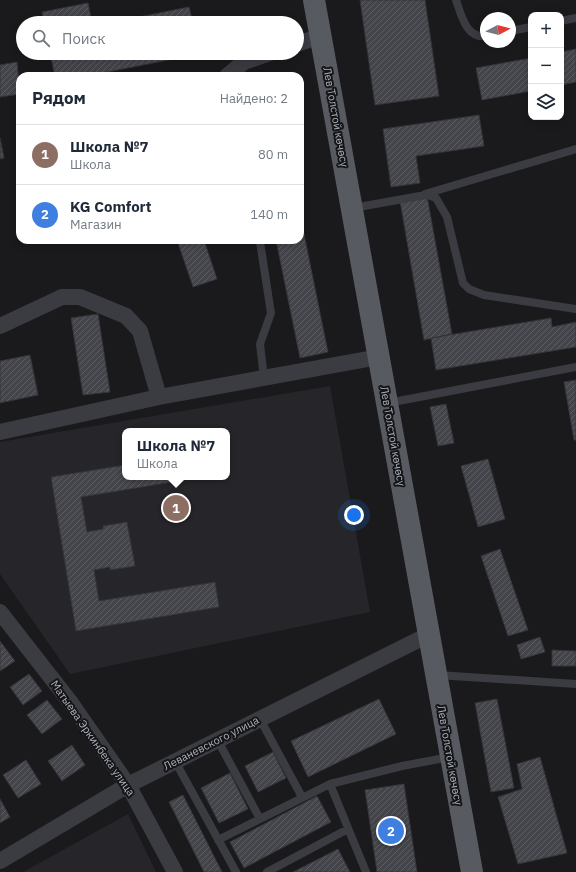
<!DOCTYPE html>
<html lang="ru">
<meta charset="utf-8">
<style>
:root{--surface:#fff;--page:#f6f6f7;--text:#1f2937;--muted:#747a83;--line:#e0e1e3;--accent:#111827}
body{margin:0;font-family:"IBM Plex Sans",sans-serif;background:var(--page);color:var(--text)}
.controls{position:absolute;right:12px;top:12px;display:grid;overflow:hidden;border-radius:8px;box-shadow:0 2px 10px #0003}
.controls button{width:36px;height:36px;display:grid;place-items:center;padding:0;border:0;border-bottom:1px solid var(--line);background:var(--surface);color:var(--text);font:20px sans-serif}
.compass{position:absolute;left:480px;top:12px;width:36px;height:36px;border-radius:50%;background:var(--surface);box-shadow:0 2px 10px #0003;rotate:83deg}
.you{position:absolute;left:354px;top:515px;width:14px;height:14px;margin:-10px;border:3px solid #fff;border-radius:50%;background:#1a73e8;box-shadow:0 0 0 6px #1a73e833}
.badge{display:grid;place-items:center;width:26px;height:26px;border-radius:50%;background:var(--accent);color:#fff;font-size:13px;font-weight:700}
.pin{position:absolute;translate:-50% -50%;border:2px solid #fff;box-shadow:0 1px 4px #0006}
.popup{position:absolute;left:122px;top:428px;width:108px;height:52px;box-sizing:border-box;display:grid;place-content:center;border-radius:8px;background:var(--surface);filter:drop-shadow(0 1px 3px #0005);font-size:13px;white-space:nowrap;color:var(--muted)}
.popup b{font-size:15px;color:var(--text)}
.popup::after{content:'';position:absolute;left:50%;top:100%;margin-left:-8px;border:8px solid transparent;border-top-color:var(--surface)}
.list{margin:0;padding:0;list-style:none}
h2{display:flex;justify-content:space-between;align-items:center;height:52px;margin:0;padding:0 16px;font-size:17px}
h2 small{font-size:13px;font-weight:400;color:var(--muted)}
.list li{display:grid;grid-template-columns:26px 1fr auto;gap:12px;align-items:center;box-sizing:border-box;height:60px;padding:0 16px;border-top:1px solid var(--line)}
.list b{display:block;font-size:15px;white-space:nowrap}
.list p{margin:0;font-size:13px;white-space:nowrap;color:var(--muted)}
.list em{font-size:13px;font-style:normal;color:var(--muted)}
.icon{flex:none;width:22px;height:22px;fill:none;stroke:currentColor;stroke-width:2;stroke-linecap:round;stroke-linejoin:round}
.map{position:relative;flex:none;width:576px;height:872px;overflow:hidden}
.search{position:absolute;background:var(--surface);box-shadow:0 2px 10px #0003;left:16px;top:16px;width:288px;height:44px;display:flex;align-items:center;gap:10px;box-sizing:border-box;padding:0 14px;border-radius:22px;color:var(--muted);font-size:15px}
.panel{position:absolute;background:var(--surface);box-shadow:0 2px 10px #0003;left:16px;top:72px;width:288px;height:172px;border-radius:12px}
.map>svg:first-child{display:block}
.built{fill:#26262a;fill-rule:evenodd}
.building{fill:url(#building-hatch);stroke:#343439}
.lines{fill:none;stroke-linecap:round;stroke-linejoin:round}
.service{stroke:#3b3c42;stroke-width:8}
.minor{stroke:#3b3c42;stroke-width:16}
.primary{stroke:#575a61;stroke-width:22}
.labels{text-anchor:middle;stroke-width:4;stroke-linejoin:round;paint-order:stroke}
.street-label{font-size:11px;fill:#acb2bc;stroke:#151518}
</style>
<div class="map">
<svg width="576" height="872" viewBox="0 0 576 872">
<defs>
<pattern id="building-hatch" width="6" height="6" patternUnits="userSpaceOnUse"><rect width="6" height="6" fill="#44454a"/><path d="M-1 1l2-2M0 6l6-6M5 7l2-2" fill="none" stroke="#5c5d62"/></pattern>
</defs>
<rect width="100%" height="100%" fill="#1a1a1d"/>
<path class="built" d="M330 386 370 612 70 674 0 574V442ZM125 431H227V477H125Z
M128 814 156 872H23Z"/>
<path class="building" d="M360 0H425L439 96 375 105Z
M88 3 92 23H44L42 12Z
M189 7 193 23H109Z
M576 49V82L561 85V52Z
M50 53H198L199 54 87 76H55Z
M531 58V91L482 100 476 68Z
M17 62 20 94 0 97V65Z
M479 115 484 146 416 156 420 183 391 187 383 129Z
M0 138 4 158 0 159Z
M427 196 452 334 424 340 400 201Z
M300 214 328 352 300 358 276 240H300Z
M177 240H204L217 279 193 287Z
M98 314 110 392 83 395 71 318Z
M551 318 552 327 576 322V347L436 370 431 338Z
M30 355 38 395 0 403V361Z
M576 380V440H574L564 382Z
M446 404 454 443 438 446 430 407Z
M488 459 505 519 478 527 461 466Z
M125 465V477H190L191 479 81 497 87 532 103 529V526L127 522 135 566 110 570V567L94 570 99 601 215 582 219 607 76 631 51 477Z
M500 549 528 630 508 636 481 556Z
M540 637 545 652 521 659 517 645Z
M0 641 15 661 0 671Z
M552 650 576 651V666H552Z
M29 674 42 691 23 705 10 687Z
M379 699 396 734 308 777 291 741Z
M497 699 514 788 491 792 475 703Z
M47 700 62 719 42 734 27 715Z
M72 745 85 765 62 781 48 761Z
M273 752 286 778 258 792 245 766Z
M540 757 567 853 518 864 498 797 522 789 517 764Z
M26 760 41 784 18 798 3 775Z
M230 773 248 809 219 823 201 788Z
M404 784 417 872H377L365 790Z
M183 795 222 872H204L169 802Z
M317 796 331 822 244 868 230 842Z
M0 799 10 817 0 823Z
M338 849 350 872H293Z"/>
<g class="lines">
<path class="service" d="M456 0C461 14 466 39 486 36
M561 21 576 18
M510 31 531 27
M425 194 576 149
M353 208 420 196 428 195 436 198 447 217 463 283 469 289 484 295 576 309
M260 242 271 313 260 344 264 378
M388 403 576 367
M437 675 576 684
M260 719 302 797
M217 739 260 819
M175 761 236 872
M330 784 366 872
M218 840 330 784 402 766 450 757
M267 872 348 829"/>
<path class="minor" d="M297 44 321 36
M227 76 244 62 270 53
M0 326 62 297H80L126 316 140 331 159 397
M0 432 159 397 379 357
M0 612 71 703 128 785 175 872
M0 861 128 785 428 635"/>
<path class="primary" d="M314 0 472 872"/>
</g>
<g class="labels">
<g class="street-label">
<text transform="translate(336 117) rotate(80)" y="4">Лев Толстой көчөсү</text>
<text transform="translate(393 436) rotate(80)" y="4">Лев Толстой көчөсү</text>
<text transform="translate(93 738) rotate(55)" y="4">Матыева Эркинбека улица</text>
<text transform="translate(211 743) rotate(-27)" y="4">Леваневского улица</text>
<text transform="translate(450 755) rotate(80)" y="4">Лев Толстой көчөсү</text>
</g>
</g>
</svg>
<div class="controls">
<button>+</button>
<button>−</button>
<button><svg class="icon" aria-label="layers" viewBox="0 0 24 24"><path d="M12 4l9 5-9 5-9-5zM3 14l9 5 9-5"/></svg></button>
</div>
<svg class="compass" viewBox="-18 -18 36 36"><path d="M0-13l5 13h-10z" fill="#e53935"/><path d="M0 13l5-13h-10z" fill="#747a83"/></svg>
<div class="you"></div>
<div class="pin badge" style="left:176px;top:508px;background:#8d6e63">1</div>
<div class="popup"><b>Школа №7</b>Школа</div>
<div class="pin badge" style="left:391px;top:831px;background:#3f7fe0">2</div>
<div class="search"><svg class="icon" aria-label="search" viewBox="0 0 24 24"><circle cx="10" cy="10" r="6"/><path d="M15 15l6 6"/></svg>Поиск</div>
<section class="panel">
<h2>Рядом<small>Найдено: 2</small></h2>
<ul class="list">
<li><span class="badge" style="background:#8d6e63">1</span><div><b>Школа №7</b><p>Школа</p></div><em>80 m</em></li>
<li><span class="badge" style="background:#3f7fe0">2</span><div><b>KG Comfort</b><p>Магазин</p></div><em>140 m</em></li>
</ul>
</section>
</div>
